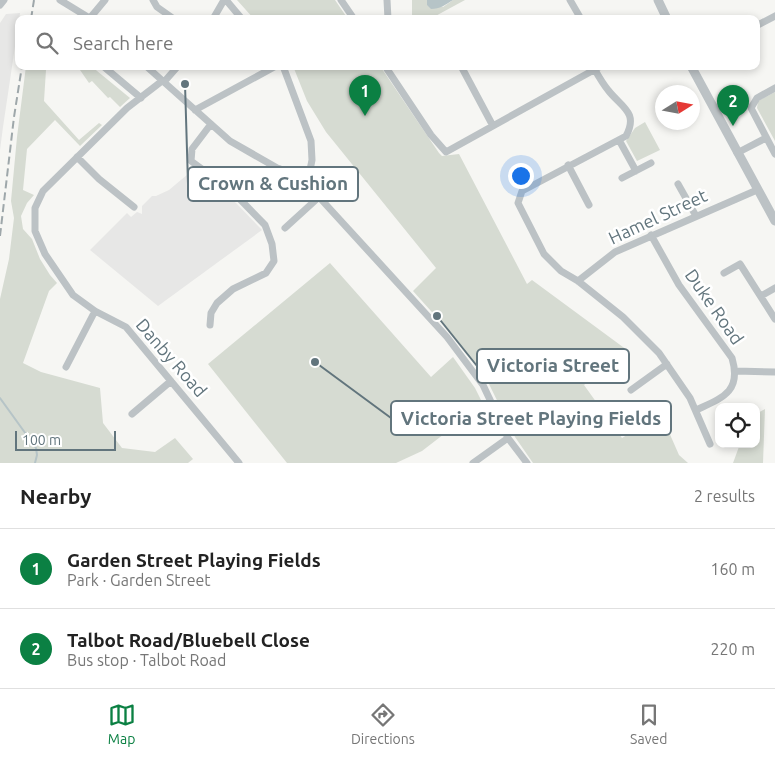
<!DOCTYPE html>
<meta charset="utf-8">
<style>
:root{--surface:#fff;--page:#f6f6f6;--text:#222;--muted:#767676;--line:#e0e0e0;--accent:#0b8043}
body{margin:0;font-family:Ubuntu,sans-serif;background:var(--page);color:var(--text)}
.controls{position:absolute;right:15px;bottom:15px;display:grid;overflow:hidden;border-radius:10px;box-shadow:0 2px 8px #0003}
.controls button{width:45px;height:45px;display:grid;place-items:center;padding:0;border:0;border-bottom:1px solid var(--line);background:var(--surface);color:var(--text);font:25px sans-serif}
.compass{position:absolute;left:655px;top:85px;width:45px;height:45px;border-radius:50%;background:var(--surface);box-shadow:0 2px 8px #0003;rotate:79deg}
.scale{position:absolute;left:15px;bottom:12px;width:101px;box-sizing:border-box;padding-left:5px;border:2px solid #62757d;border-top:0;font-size:14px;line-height:18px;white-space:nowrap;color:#62757d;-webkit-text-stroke:4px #fff;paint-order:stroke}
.you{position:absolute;left:520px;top:175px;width:18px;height:18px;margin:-12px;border:4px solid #fff;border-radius:50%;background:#1a73e8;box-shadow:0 0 0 8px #1a73e833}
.badge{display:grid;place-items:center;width:32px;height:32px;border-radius:50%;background:var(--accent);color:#fff;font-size:16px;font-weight:700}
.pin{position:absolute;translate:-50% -41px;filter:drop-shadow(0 1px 2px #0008)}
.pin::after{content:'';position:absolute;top:26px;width:18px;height:15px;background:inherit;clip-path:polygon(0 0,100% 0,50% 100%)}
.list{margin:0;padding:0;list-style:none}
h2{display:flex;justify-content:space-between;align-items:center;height:65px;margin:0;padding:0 20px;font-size:21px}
h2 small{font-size:16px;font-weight:400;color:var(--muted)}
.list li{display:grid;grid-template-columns:32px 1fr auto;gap:15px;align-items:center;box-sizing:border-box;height:80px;padding:0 20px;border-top:1px solid var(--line)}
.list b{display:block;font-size:19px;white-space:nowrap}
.list p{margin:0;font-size:16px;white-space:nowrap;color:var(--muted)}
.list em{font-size:16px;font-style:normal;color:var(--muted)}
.icon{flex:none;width:28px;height:28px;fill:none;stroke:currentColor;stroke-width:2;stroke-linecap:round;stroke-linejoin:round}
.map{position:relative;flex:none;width:775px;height:463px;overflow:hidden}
.search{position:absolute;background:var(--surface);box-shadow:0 2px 8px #0003;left:15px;right:15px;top:15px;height:55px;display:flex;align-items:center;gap:12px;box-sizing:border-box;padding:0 18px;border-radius:10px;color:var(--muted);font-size:19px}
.sheet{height:225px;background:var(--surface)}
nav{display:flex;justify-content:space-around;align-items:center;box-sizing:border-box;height:70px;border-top:1px solid var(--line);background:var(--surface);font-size:14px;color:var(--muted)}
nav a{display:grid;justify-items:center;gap:2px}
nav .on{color:var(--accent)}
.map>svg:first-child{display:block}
.built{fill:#e7e7e6}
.green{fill:#d6dbd2}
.water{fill:#b6c4c7}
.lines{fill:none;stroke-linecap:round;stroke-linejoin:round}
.stream{stroke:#b6c4c7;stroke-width:2}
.minor{stroke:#bcc2c5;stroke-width:7}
.tertiary{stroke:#bcc2c5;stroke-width:9}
.rail{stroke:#9ea7aa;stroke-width:2;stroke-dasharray:8 4;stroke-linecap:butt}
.labels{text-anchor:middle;stroke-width:5;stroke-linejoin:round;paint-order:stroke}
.street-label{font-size:18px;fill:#62757d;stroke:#fff}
.leader{fill:none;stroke:#62757d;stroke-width:2}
.callout-dot{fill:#62757d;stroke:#fff;stroke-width:2}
.callout{fill:#fff;stroke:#62757d;stroke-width:2}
.callout-label{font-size:19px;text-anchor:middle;font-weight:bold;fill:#62757d}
</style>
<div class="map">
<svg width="775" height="463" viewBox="0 0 775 463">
<rect width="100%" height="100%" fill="#f6f6f3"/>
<path class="built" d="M20 13 3 127 0 150V23L6 14Z
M194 169 236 203 262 230 158 306 90 250 127 213 131 217 137 212 142 214V206L152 196H156L169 190Z"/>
<path class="green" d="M237 0H335L348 19H254Z
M412 0H427V5L443 7 453 0H465L430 19H412Z
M26 66H91L130 98 120 107 110 97 108 98 92 81 89 83 80 70 49 67 46 70 44 101 79 140 99 123 102 125 80 146 55 120 27 149 23 190 34 195 27 203 21 216 23 229 32 239 40 259 50 275 57 283 49 291 23 363 41 372 100 388 103 423 122 448 155 452 175 438 193 459 188 463H0V299L9 259 14 218 11 201 17 137Z
M293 66H380L439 153 442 156 459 154 527 284 532 280 627 350 584 385 622 438 661 414 679 455 688 463H533L515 437 487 380 457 340 413 291 436 268 326 132 307 101Z
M775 92V141L757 108 758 101Z
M645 122 660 150 637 161 626 141 635 128Z
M330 263 431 377 453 357 475 388 483 404 422 451 396 463H287L208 364Z
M765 409 763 463H733L740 444H756V414Z"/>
<path class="water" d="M427 0H453C445 5 440 9 431 9L427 5Z"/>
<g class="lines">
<path class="stream" d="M0 398 36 448 37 455 35 463"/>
<path class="minor" d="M60 0 91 19
M153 0 157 7 174 19
M226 0 242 19
M341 0 354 19
M387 0 388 19
M570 0 581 19
M0 5 4 0
M90 18 105 0
M213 19 224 0
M756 26 775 16
M103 66 141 98
M146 66 230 141 307 185 319 197 447 337 483 385 508 438 527 463
M283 66 311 141 312 160 307 185
M385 66 431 135 446 152 601 66
M461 66 493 126
M595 70C599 77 603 84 608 90 621 107 639 112 626 136L522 191 518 203 544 254 561 271 578 281 623 317 659 353 690 398 710 444
M162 81 127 108 43 191 35 208V231L45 254 73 295 95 311 126 327 239 463
M164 82 178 66
M775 88 757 98 751 108 775 154
M195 110 276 66
M619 140 636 171
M737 153 766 138
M77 157 99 179 134 207
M568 165 589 205
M622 178 651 163
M678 184 696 216
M262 189 280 169
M285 228 319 197
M651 235 679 285 732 358C742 392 722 398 696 410
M724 273 740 264 775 319
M578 281 615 252 757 190
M761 296 775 288
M210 325 211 313 217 303 233 289 266 273 274 261 272 244 265 225 232 191 191 161 192 149 211 124
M66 367 95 311
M736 371 775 372
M631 390 667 364
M132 414 171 381
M473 463 508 438"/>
<path class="tertiary" d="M658 0 667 19
M691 66 775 221"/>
<path class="rail" d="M31 19 34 0
M0 236 14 117 22 66"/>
</g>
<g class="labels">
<g class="street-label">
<text transform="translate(658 217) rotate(-25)" y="6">Hamel Street</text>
<text transform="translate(714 307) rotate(55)" y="6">Duke Road</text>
<text transform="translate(171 358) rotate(49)" y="6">Danby Road</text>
</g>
</g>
<path class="leader" d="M185 84L188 184M437 316L477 366M315 362L391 418"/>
<g class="callout-dot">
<circle cx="185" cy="84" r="5"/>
<circle cx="437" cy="316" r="5"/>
<circle cx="315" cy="362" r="5"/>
</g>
<g class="callout">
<rect x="188" y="167" width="170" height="34" rx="5"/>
<rect x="477" y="349" width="152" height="34" rx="5"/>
<rect x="391" y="401" width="280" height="34" rx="5"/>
</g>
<g class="callout-label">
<text x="273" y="190">Crown &amp; Cushion</text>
<text x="553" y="372">Victoria Street</text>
<text x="531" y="425">Victoria Street Playing Fields</text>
</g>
</svg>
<div class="controls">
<button><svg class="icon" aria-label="locate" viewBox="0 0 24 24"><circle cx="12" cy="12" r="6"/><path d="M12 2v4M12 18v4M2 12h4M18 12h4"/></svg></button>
</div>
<svg class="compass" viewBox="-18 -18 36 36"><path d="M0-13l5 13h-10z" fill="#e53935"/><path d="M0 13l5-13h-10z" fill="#767676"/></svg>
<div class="scale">100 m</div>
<div class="you"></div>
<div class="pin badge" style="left:365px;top:116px">1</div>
<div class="pin badge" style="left:733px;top:126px">2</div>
<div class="search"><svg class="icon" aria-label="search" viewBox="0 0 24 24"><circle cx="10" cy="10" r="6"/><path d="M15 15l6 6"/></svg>Search here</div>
</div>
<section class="sheet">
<h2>Nearby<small>2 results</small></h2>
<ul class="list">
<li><span class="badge">1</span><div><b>Garden Street Playing Fields</b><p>Park · Garden Street</p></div><em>160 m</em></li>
<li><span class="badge">2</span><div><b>Talbot Road/Bluebell Close</b><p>Bus stop · Talbot Road</p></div><em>220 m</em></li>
</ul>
</section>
<nav>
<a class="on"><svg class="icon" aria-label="map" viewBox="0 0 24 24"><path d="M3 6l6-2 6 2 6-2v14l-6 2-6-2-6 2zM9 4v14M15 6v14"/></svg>Map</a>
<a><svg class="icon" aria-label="directions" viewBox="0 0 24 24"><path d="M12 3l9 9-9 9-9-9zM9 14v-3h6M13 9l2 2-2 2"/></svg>Directions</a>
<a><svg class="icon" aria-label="saved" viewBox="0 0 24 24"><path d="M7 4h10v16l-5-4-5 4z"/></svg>Saved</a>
</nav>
